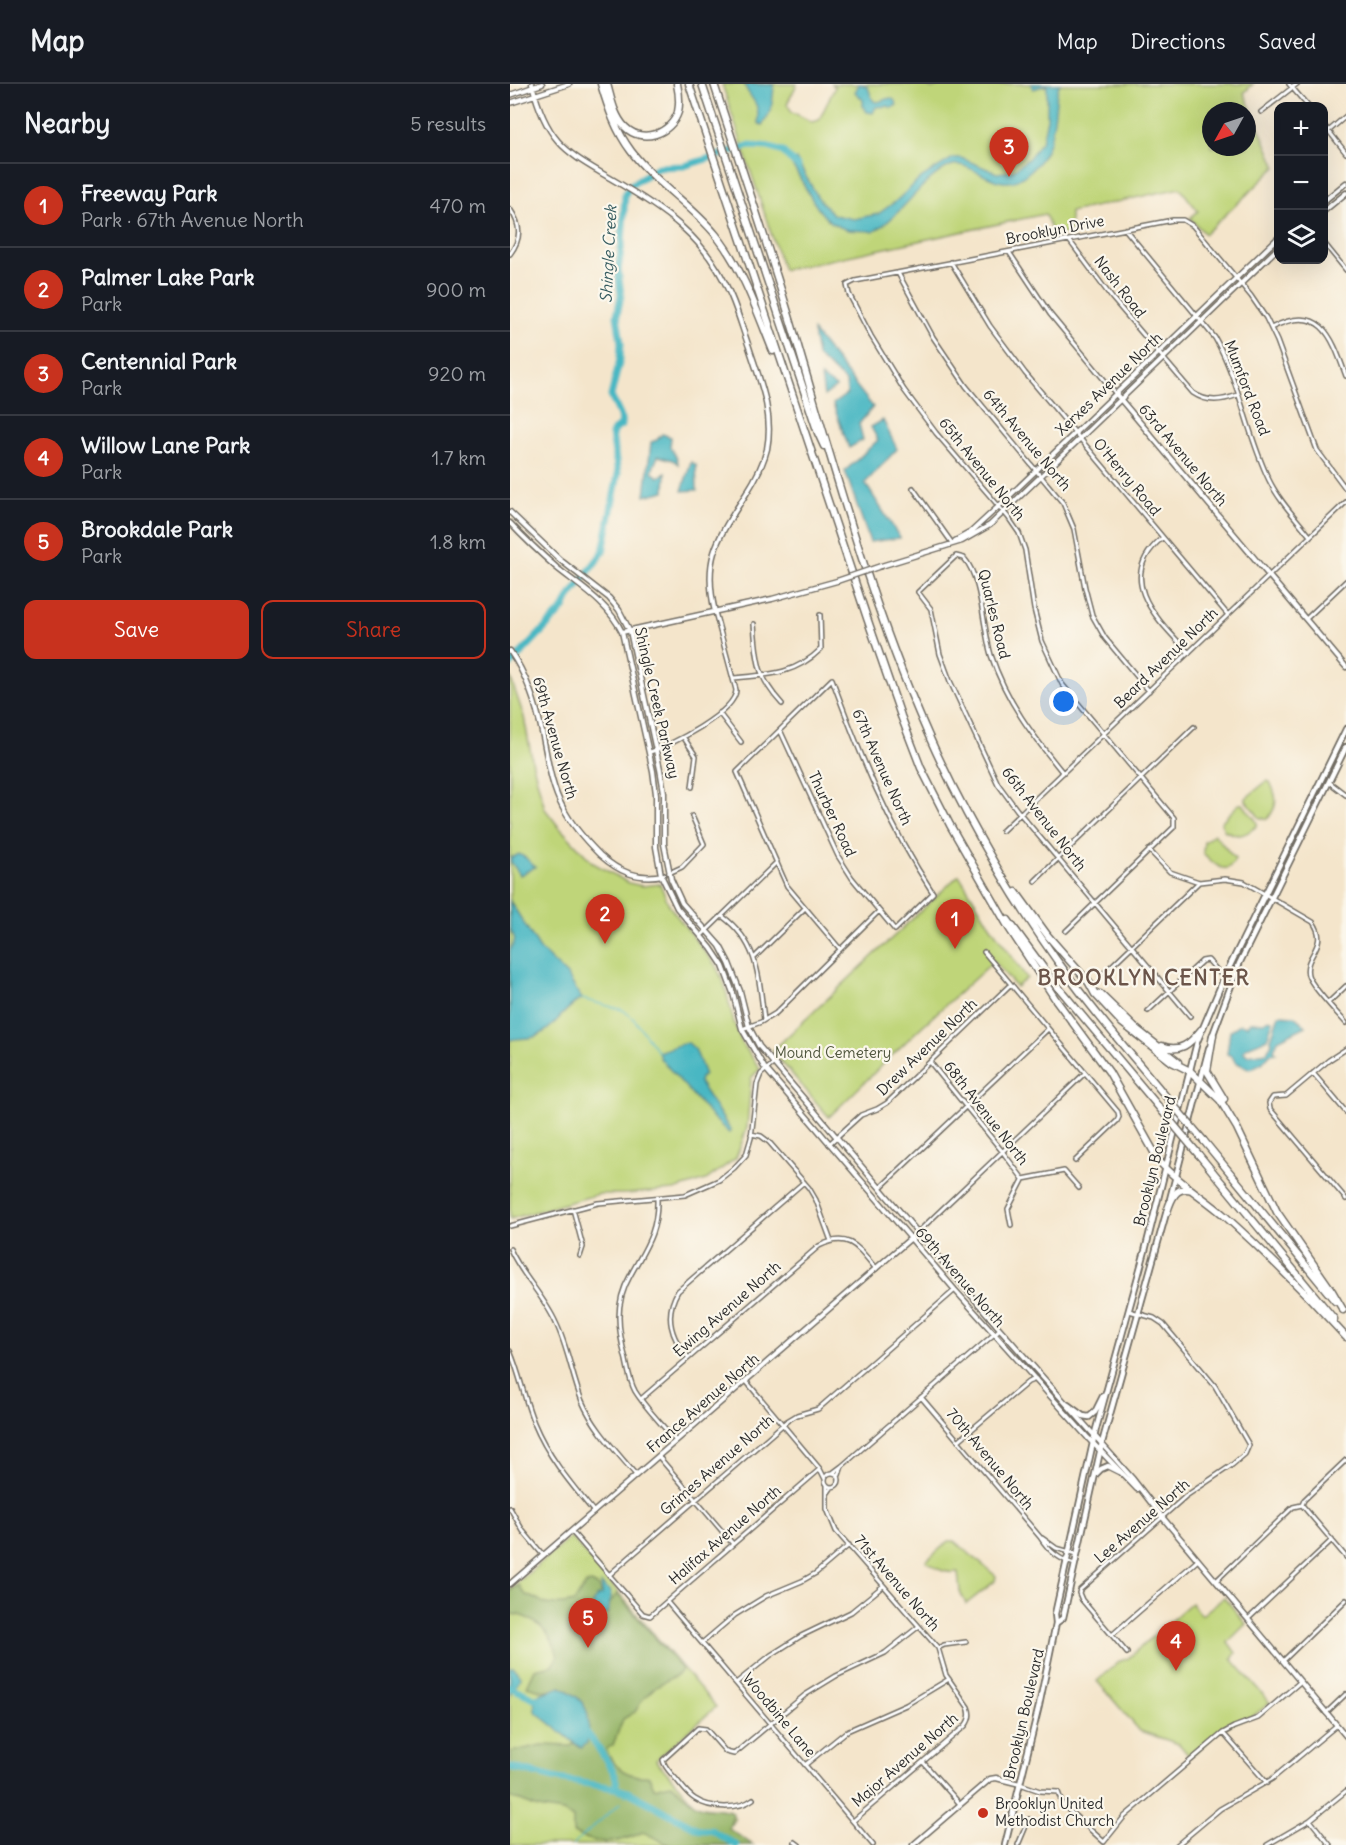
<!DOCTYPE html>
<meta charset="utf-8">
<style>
:root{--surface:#171b24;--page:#242831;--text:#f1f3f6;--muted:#9ea1a6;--line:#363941;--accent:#c8321e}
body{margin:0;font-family:Delius,sans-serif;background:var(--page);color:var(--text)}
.controls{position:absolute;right:18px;top:18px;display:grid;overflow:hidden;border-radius:12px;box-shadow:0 6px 24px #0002}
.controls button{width:54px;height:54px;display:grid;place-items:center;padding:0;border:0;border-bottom:2px solid var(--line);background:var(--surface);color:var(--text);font:30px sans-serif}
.compass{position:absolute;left:692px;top:18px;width:54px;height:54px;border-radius:50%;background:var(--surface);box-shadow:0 6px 24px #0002;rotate:230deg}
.you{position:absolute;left:554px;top:618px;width:21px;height:21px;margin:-15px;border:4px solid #fff;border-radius:50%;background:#1a73e8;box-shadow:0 0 0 9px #1a73e833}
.badge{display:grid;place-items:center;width:39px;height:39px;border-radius:50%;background:var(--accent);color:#fff;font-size:20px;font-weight:700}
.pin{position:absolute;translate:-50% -50px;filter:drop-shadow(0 2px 3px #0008)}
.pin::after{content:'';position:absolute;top:32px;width:21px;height:18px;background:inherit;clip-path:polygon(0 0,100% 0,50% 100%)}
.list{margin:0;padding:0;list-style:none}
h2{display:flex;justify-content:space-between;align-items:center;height:78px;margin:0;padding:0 24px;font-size:26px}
h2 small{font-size:20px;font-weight:400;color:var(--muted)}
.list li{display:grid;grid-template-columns:39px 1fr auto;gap:18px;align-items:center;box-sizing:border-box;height:84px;padding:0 24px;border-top:2px solid var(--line)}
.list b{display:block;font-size:22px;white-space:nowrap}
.list p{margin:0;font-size:20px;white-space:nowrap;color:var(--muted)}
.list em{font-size:20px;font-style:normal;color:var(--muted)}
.actions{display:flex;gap:12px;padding:18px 24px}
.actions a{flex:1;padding:14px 0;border:2px solid var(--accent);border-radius:12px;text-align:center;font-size:21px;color:var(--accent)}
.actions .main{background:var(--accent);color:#fff}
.icon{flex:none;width:33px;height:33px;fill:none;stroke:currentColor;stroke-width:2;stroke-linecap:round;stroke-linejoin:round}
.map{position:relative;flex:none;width:836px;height:1761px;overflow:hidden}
header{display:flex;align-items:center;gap:36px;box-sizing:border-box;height:84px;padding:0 30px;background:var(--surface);border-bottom:2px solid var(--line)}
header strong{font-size:28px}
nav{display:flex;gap:33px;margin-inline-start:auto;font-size:21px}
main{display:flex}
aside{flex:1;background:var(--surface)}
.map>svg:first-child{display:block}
.green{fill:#bfd579;stroke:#758052;stroke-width:1.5;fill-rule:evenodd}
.forest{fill:#97b669;stroke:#61704a;stroke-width:1.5}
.water{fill:#49b7c3;stroke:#3a7177;stroke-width:1.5}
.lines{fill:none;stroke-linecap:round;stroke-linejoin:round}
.stream{stroke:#49b7c3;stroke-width:1.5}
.river{stroke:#49b7c3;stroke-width:7}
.minor-casing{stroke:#716c63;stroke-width:6}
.tertiary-casing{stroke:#716c63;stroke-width:7}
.secondary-casing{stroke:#716c63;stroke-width:8}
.motorway-casing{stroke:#716c63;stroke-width:9}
.minor{stroke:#fff;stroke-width:3}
.tertiary{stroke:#fff;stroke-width:4}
.secondary{stroke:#fff;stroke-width:4.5}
.motorway{stroke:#fff;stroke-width:6}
.tertiary-bridge-casing{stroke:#716c63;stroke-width:7;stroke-linecap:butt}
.motorway-bridge-casing{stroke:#716c63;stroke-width:9;stroke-linecap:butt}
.tertiary-bridge{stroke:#fff;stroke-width:4}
.motorway-bridge{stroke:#fff;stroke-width:6}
.poi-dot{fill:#c8321e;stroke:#fbf7ec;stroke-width:2}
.labels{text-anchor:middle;stroke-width:4.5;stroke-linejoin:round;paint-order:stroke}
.street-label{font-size:15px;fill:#2b2b2b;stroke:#fbf7ec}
.park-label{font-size:15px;fill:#50563e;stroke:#fbf7ec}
.poi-label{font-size:15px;fill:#2b2b2b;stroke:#fbf7ec;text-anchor:start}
.water-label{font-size:16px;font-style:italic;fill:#365c60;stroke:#fbf7ec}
.district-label{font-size:21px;font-weight:bold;letter-spacing:1.5px;fill:#6b554a;stroke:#fbf7ec}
</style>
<header>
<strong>Map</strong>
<nav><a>Map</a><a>Directions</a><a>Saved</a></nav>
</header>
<main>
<aside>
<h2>Nearby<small>5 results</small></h2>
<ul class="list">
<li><span class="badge">1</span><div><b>Freeway Park</b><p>Park · 67th Avenue North</p></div><em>470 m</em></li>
<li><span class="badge">2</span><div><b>Palmer Lake Park</b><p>Park</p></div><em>900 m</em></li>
<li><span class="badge">3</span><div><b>Centennial Park</b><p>Park</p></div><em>920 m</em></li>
<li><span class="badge">4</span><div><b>Willow Lane Park</b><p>Park</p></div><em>1.7 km</em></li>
<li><span class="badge">5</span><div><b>Brookdale Park</b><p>Park</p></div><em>1.8 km</em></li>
</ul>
<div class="actions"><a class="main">Save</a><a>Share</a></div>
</aside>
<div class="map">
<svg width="836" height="1761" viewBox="0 0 836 1761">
<rect width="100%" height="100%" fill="#fbf7ec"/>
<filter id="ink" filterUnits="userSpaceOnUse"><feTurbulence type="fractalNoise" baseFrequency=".0167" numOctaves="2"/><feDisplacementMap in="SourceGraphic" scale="12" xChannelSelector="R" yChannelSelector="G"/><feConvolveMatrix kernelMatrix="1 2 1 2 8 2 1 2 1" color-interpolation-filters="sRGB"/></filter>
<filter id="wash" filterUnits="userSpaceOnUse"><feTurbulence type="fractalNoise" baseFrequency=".008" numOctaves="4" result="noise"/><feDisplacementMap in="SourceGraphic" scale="24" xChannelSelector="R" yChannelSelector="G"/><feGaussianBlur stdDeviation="1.35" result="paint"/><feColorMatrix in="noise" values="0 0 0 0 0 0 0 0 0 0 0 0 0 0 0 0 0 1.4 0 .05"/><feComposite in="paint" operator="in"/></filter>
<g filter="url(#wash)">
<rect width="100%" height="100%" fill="#f4e5cb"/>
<path class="green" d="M212 0H287L277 20 282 28 302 38 309 36 325 3 322 0H412L422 5 434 0H743L734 9 766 83 695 150 680 134 688 127 670 104 560 128V147L544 153 535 130 273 186ZM701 27H737V63H701Z
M0 592 14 633 23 681 35 725 49 743 83 779 119 799 132 802 150 800 160 823 206 882 214 899 224 939 232 959 250 985 241 994 237 1044 226 1074 196 1096 164 1106 115 1110H89L0 1135Z
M757 697 760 698C767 712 769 722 757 735L750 734 736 717V714Z
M729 720H733L747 738V742C734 752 729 754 714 746L711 738Z
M704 750 725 775C717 795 702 778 693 769L694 758Z
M449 791 479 840 517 894 506 903 484 877 408 946 319 1033 262 967Z
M61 1453 206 1623 146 1676 185 1721 201 1726H218L225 1734 214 1752 227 1761H0V1505Z
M439 1457H444L486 1492 485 1497 456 1520 450 1507 448 1488C435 1490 427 1485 416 1477Z
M714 1513 736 1540 718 1558 726 1569 722 1575 760 1619 743 1632 727 1637 710 1646 680 1673 669 1660 630 1647 587 1597 610 1577 617 1575 681 1519 692 1531Z"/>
<path class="forest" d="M81 1499 88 1502 98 1528 100 1518 107 1510 172 1585 169 1590 146 1602 133 1615 125 1628 113 1635 103 1661 96 1665C103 1684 119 1694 139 1692L144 1704 161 1700C169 1707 178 1716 187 1721 198 1727 214 1722 223 1729L219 1745 243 1761H160L133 1748C107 1761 87 1761 63 1749V1734L53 1728 28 1724 0 1713V1668L31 1661 61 1662 64 1659 71 1664C81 1655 80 1630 73 1620 67 1612 58 1606 50 1603L34 1607 17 1602 25 1585 42 1581 48 1573C43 1550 24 1531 0 1530V1507L9 1501C14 1511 17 1512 27 1515 30 1516 33 1519 36 1520 44 1522 55 1520 64 1518L76 1500Z"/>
<path class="water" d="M234 0 264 1C263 16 262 29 252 41L248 39C249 13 241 19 234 0Z
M349 0 357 2C361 7 359 13 365 18 374 19 381 7 387 21L382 24 378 22 366 23 363 29 357 28 353 22V16L345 8Z
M521 0H551L549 1C546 10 546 18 545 28 542 56 537 75 514 92 486 113 460 73 440 82 409 97 393 131 363 148 354 145 344 148 335 145 305 136 298 102 281 80L286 75 309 115 324 131 344 135 368 130 386 117 412 93 443 74H451L487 89 502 87 518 75 532 57 537 35V1L523 5Z
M303 247 363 323 349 340 353 356 339 364 323 320 337 310 336 298 307 272Z
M311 293 326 303 314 312Z
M373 336 387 365 355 399 390 454 360 458 335 387 368 356 361 343Z
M152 350 161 353 160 363 167 374 168 380 163 376 148 372 142 387 148 393 156 389 155 407 135 412 141 358 147 356Z
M181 378 186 381 187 406 172 407Z
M9 770 16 774 25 783 10 791 1 778V774Z
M0 817 30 865 57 891 72 915C53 923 44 947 24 953 16 955 8 954 0 956V867C8 850 4 857 0 843 0 836 0 825 0 817Z
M769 931 784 932 796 942 768 956 764 966 766 969 760 970 752 979 740 985 725 978 722 972 717 970 720 947 730 940 737 942 740 938H754L759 935 763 937 757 955 737 963 733 967 737 971 757 968 762 959 761 955Z
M177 958 185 965 195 991 190 994 189 998 221 1047 219 1049 201 1032 150 974 148 968Z
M91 1500 101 1508 98 1528 91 1532 84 1527 83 1520 87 1512 92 1511Z
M0 1584H4L11 1593 0 1610Z
M50 1603C78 1615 82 1631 77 1659L71 1664 25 1627 24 1612Z"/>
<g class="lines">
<path class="stream" d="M72 915 113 926 124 935 148 968
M115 1712 118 1708
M63 1761 110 1719"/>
<path class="river" d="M0 581 54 524 58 515 93 468 108 390 102 350 104 346 112 341 110 331 101 312 110 275 111 259 107 231 111 211 108 186 112 160 115 110 121 101 148 83 174 82 239 62 258 63 273 68 288 83
M0 1603 31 1617
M73 1645C79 1650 104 1686 106 1694 107 1698 106 1699 105 1704
M0 1683 48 1695 105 1704 118 1708 190 1746H201L226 1761"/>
</g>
</g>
<g filter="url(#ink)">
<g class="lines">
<defs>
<path id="minor" d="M779 0 798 22
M751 28 787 0
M814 41 836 69
M814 51 836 32
M0 125C11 141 12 154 0 170
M615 145 705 254C730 298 737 351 759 396 769 417 786 434 800 452
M559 156 602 214 683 309C698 319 711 317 728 311
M814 159 836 186
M499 168 540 230 606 310
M441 178 480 242 515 289 718 531
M388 189 423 253 456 302 553 419 564 445 575 504 582 531 595 554 639 607
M761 244C811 218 822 253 836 292
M403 404 442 459
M652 454C604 495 646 534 679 569
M796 535 836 497
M244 540C247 576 247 593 272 620
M223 594C257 591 285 591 311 565L310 531
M209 629 231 658
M270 646 328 772 342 794 385 846 423 809C377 739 351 673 322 595L227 688 277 802 330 865
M174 654 186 672 182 703
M140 668C160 662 226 628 226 606L205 528
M553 689C523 652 496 617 481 571 473 544 472 494 454 474L446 472 408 508 421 525 430 570 440 597 488 700 507 726 680 932
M819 698 836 711
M492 747 836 418
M639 766 660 788 689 798 715 795 734 798 803 838C820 862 793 871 798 891 801 902 827 929 836 939
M159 789 172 783 194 760 182 732
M525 797 684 643
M212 832C249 859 249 894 254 936
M556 847 664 743V734L552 600 532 557 524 525 515 466 509 449 498 433 426 349 394 306 361 252 339 210 337 201 345 197 663 136H673L683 142 741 212 756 234 767 257 807 366 836 405
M191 852 267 778
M474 868 608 1028 609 1033 607 1037 565 1077
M245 873 295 824
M593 890 689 798
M819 918 836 902
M638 927 692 877 698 876 714 894
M232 945 251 938 266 929 369 827
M836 965 819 976 776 1012 763 1013 759 1019 760 1025 836 1115
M420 978 492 1067 513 1095
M803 989 836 1028
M241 1050 251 1052 259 1058 299 1104 306 1116 321 1157
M319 1060 351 1031 367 1025 377 1019 501 900
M513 1095 554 1087 569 1104
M370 1104 538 945
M147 1115C148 1148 135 1164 120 1192 104 1220 108 1246 116 1276 118 1286 120 1298 125 1307 136 1325 153 1341 166 1357
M63 1125 73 1163 70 1172
M501 1141 498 1125 513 1096
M0 1142 88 1119 175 1111 209 1096 224 1084 236 1071 241 1054 247 1000 251 990 263 980
M408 1148 575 989
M0 1165C12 1192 34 1212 46 1239 58 1264 62 1292 72 1317 84 1345 107 1368 126 1391
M0 1267C10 1290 14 1315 24 1339 38 1373 61 1400 84 1428
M178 1273C161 1254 154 1231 168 1207L294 1098
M236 1297 310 1385 315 1395
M411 1313 530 1453C538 1466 549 1476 565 1480
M131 1315 309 1162C339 1147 348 1163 366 1185
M448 1357 518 1298 526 1295
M149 1373 223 1460
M332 1382 490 1245
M324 1388 332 1382 329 1391
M315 1396a7 7 0 1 1 14 0a7 7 0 1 1-14 0Z
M317 1401V1410L322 1403
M317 1410V1425L326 1447 428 1564 436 1591 458 1623C461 1630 460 1636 455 1642L343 1737
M792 1421 836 1473
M792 1421 794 1416 836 1376
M0 1424 13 1447 33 1471
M62 1448 133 1530 140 1532 310 1385
M532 1454 546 1464 567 1470
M99 1491 277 1337 287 1331 308 1325 445 1206
M706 1497 783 1423 792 1421
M157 1518 363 1761
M738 1535 822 1456
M602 1551 688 1476
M192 1559 225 1531 256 1512 292 1497 306 1489 339 1461
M428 1564 434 1561 456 1558
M617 1569 572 1516 569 1509 570 1506 676 1412 722 1381 735 1370 739 1361 705 1302 653 1240 644 1234 619 1227
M773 1577 836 1516
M226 1599 261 1571 291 1552 341 1528 373 1502
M816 1629 836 1610
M713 1649 757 1699
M413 1678 450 1720
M295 1681 337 1647 396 1621 439 1595
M510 1700 530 1707 548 1708 553 1721 594 1758 614 1733 713 1649 724 1643 748 1634 790 1598
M243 1715C229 1726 200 1725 185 1715 177 1710 172 1702 166 1695 161 1689 154 1683 153 1676L188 1644 196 1645 216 1668 224 1670 295 1611 326 1592 375 1569 408 1543
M800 1736 820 1761
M285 1758 289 1761
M508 1761 519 1735
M667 1761 710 1725 762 1695 827 1641
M757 1761 800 1736 836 1707"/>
<path id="tertiary" d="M22 0C27 20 34 41 48 57 62 73 82 83 100 94 152 124 197 153 221 212 228 228 233 246 239 263 250 297 264 329 257 365 253 381 245 396 236 410 208 454 192 474 205 528
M0 11 32 0
M0 19 59 0
M814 117 836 99
M814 127 836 109
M606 310 836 583
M0 428 49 475 99 514 109 526 120 547 150 685 154 708V760L161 795 172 819 210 862 219 879 230 907 239 943 249 962 490 1245 622 1394 653 1434 836 1652
M0 439C15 455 31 470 47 484 72 504 98 519 112 548L143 687 146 710V763L151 791 167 824 201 864 213 882 223 909 232 945 254 983 445 1206 578 1354 627 1405
M445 457 461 448 488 423 768 154
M371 482 452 457 480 441 768 164
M112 548 262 515 327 497
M0 567C18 593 27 622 33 653 38 677 41 702 53 724 62 742 76 757 90 771 109 788 127 796 153 791
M0 1500 408 1148
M403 1761 480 1695 486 1694 510 1700"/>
<path id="secondary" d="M702 953 729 880 836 663
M660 1115 699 964
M558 1321 573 1332 579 1333 585 1328 593 1312
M585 1391 591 1385 598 1382 610 1388
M546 1539 553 1534 592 1359 657 1126
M495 1761 529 1622 546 1539 545 1530 586 1345 635 1167 687 958 714 894 836 645"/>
<path id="motorway" d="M91 0C98 24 106 47 121 67 145 99 181 120 206 151 233 185 247 227 263 267
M97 0C101 14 104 32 115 43 132 60 161 50 168 28 170 19 169 9 167 0
M179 0 357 534 391 632 411 684 440 741 499 844 546 916 599 988 649 1077C668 1099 695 1114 716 1133 758 1171 798 1211 836 1253
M192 0 308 349 314 362
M204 0C233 89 264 178 290 269 336 425 379 585 457 730 488 788 522 844 562 897 592 938 626 976 658 1015
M506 808 538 852 581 901
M498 836 543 897 653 1028
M579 899 585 910 612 939 662 978 680 987 710 1016 727 1044 767 1128 822 1207 833 1226
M590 910 624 943 668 978
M703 951 697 987 714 1015
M652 962C670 969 680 960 691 946
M694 1057 825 1217
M689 1071 824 1235
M657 1128C661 1115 666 1101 682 1106"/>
</defs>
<use href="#minor" class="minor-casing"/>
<use href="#tertiary" class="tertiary-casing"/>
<use href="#secondary" class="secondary-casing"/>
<use href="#motorway" class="motorway-casing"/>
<use href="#minor" class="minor"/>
<use href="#tertiary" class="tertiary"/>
<use href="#secondary" class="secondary"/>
<use href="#motorway" class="motorway"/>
<defs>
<path id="tertiary-bridge" d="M327 497 371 482"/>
<path id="motorway-bridge" d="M658 1015 694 1057
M653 1028 689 1071"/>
</defs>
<use href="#tertiary-bridge" class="tertiary-bridge-casing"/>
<use href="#motorway-bridge" class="motorway-bridge-casing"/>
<use href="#tertiary-bridge" class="tertiary-bridge"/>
<use href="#motorway-bridge" class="motorway-bridge"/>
</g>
</g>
<circle class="poi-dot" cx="473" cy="1729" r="6"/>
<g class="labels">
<g class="street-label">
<text transform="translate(545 146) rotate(-11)" y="5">Brooklyn Drive</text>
<text transform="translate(610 203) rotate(52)" y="5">Nash Road</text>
<text transform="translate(599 300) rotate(-44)" y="5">Xerxes Avenue North</text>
<text transform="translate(737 304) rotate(69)" y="5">Mumford Road</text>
<text transform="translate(517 356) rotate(50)" y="5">64th Avenue North</text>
<text transform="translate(673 371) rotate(50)" y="5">63rd Avenue North</text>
<text transform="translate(472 385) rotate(51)" y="5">65th Avenue North</text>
<text transform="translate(617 393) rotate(50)" y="5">O'Henry Road</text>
<text transform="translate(484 530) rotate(76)" y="5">Quarles Road</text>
<text transform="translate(656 574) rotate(-44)" y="5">Beard Avenue North</text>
<text transform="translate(147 619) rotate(77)" y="5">Shingle Creek Parkway</text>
<text transform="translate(45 654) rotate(74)" y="5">69th Avenue North</text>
<text transform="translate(372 683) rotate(66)" y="5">67th Avenue North</text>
<text transform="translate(322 730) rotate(65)" y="5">Thurber Road</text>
<text transform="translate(534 735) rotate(52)" y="5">66th Avenue North</text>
<text transform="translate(417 963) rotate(-44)" y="5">Drew Avenue North</text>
<text transform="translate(476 1029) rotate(52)" y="5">68th Avenue North</text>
<text transform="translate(645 1077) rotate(-76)" y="5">Brooklyn Boulevard</text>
<text transform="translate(450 1193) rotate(49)" y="5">69th Avenue North</text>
<text transform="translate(217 1225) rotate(-41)" y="5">Ewing Avenue North</text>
<text transform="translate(193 1319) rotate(-41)" y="5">France Avenue North</text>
<text transform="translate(480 1375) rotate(50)" y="5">70th Avenue North</text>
<text transform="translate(207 1381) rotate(-41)" y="5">Grimes Avenue North</text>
<text transform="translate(632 1437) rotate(-41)" y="5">Lee Avenue North</text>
<text transform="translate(215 1451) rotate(-41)" y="5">Halifax Avenue North</text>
<text transform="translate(387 1499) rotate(49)" y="5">71st Avenue North</text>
<text transform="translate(514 1630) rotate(-77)" y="5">Brooklyn Boulevard</text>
<text transform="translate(269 1631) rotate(50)" y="5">Woodbine Lane</text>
<text transform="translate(395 1676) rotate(-41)" y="5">Major Avenue North</text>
</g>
<g class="park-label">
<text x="323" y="974">Mound Cemetery</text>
</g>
<g class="poi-label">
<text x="485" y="1725">Brooklyn United<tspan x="485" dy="17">Methodist Church</tspan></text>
</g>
<g class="water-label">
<text transform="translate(98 170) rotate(-87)" y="6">Shingle Creek</text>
</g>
<g class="district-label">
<text x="634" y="901">BROOKLYN CENTER</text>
</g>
</g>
</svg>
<div class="controls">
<button>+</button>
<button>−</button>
<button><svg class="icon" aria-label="layers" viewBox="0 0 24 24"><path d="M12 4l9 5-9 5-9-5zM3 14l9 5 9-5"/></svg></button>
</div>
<svg class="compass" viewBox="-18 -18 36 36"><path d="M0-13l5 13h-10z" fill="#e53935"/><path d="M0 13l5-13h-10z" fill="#9ea1a6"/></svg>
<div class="you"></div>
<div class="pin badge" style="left:445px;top:865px">1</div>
<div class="pin badge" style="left:95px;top:860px">2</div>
<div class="pin badge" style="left:499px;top:93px">3</div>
<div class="pin badge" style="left:666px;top:1587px">4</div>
<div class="pin badge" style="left:78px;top:1564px">5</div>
</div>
</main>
